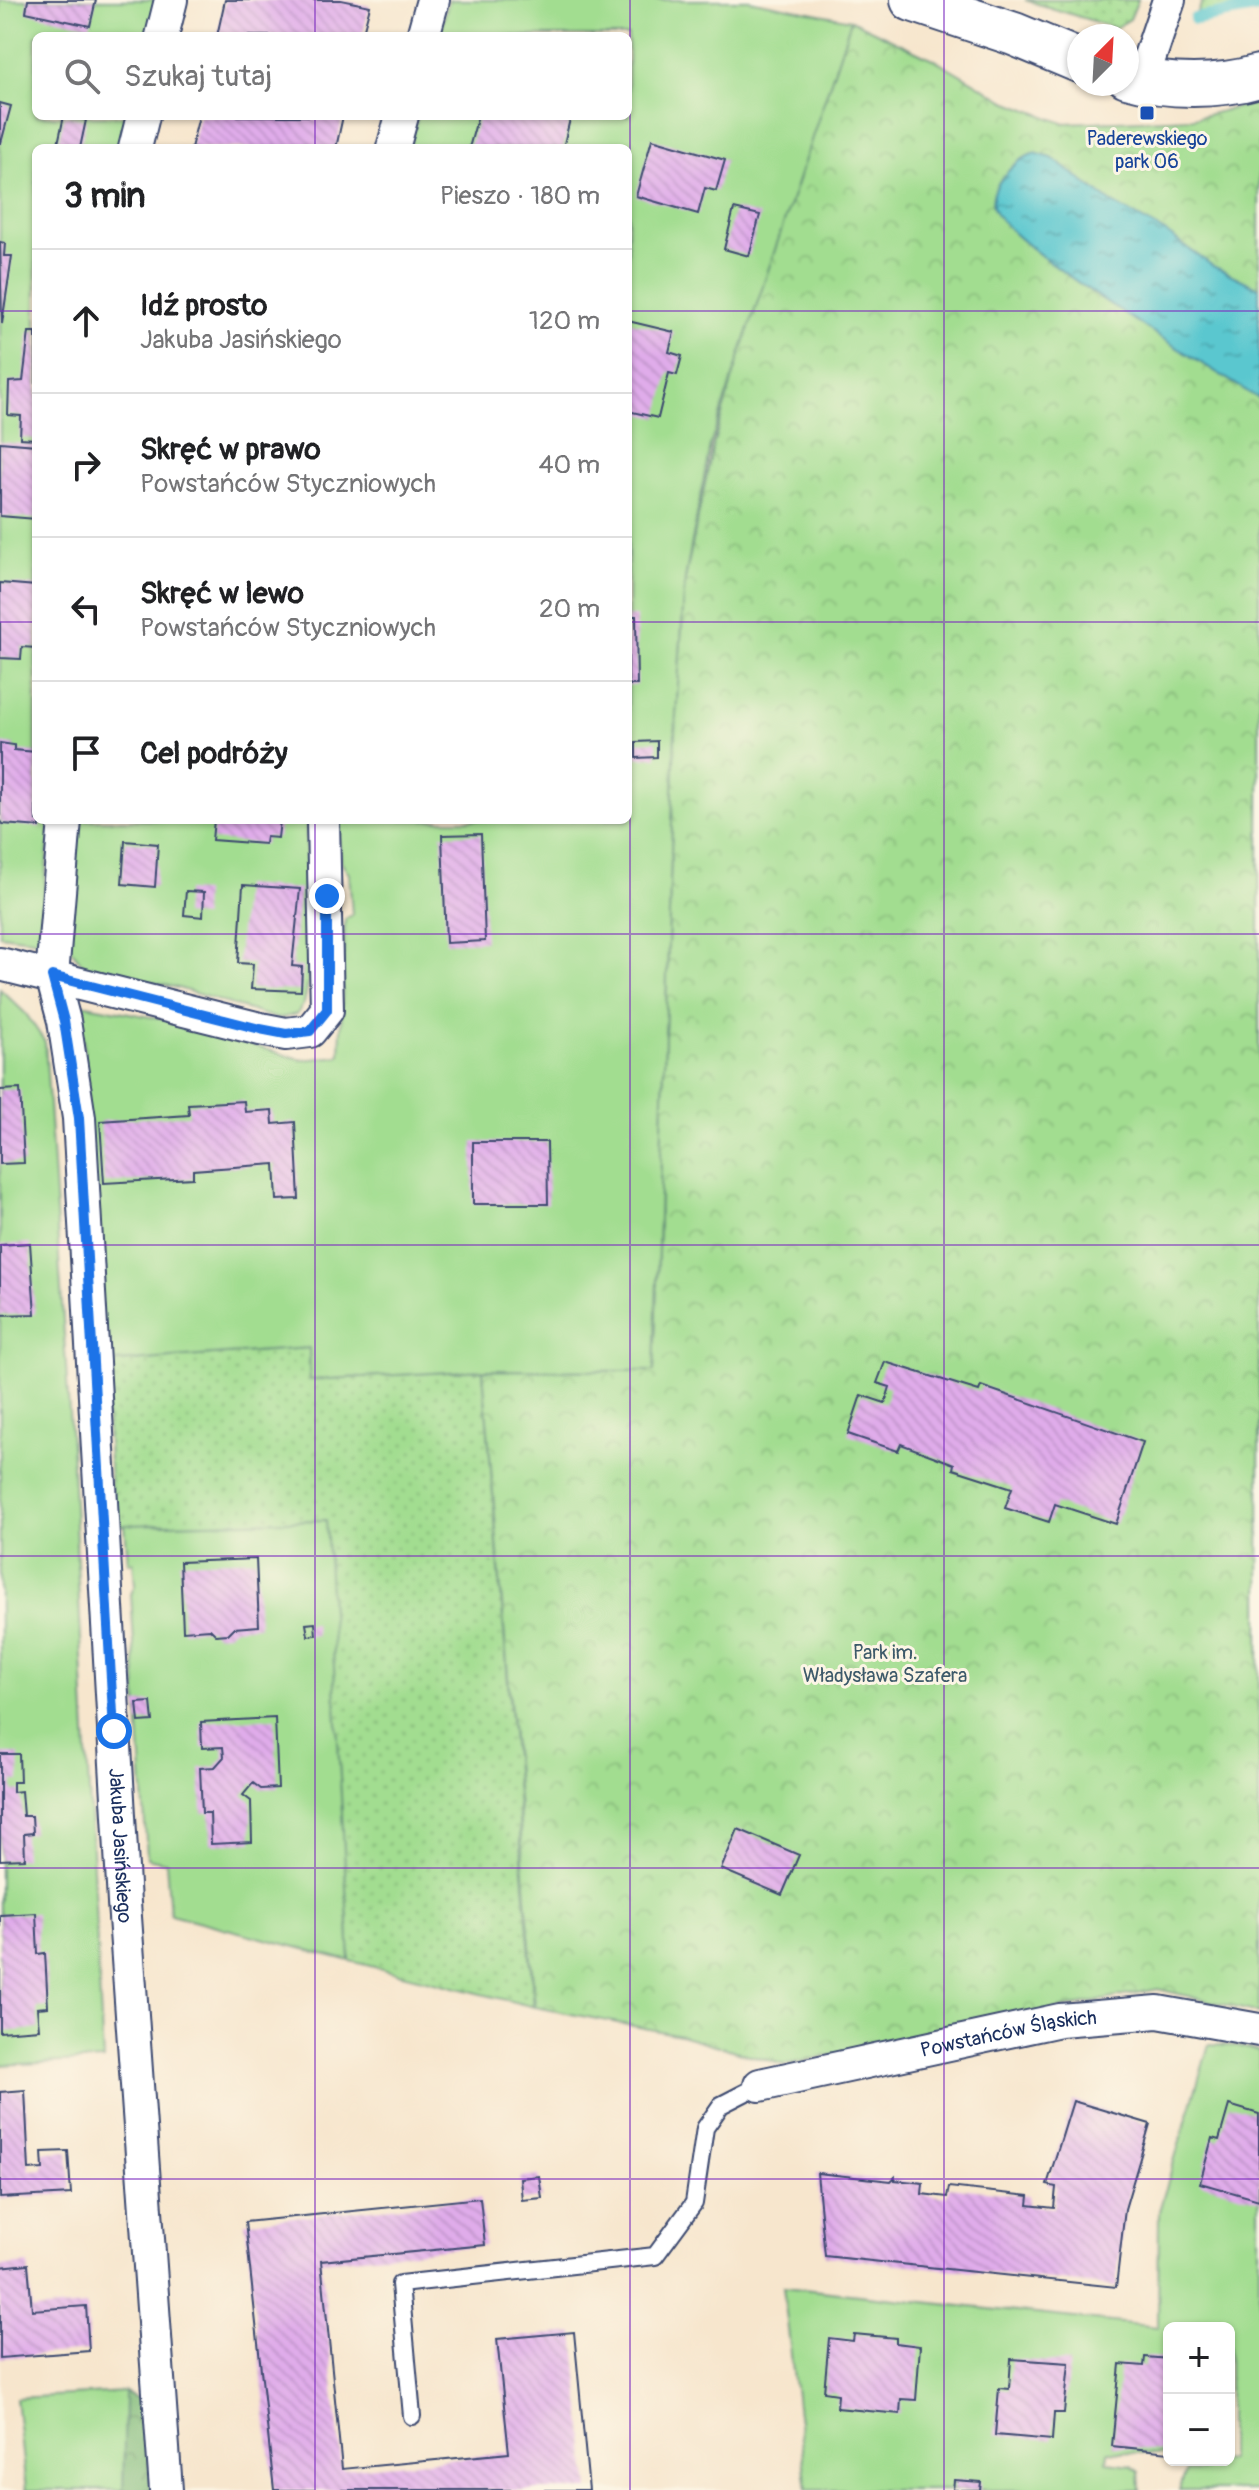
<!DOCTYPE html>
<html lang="pl">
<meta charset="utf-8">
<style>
:root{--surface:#fff;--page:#f2f2f2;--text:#202124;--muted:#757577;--line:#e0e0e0}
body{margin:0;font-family:Pangolin,sans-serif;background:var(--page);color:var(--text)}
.controls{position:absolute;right:24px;bottom:24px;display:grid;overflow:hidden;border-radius:12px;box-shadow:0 2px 6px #0004}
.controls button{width:72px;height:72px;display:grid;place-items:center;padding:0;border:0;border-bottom:2px solid var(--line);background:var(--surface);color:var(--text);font:40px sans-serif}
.compass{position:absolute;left:1067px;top:24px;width:72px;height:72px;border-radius:50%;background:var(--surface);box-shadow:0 2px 6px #0004;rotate:24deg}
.stop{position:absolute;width:24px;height:24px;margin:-18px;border:6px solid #1a73e8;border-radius:50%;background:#fff}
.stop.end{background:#1a73e8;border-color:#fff;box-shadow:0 2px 8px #0008}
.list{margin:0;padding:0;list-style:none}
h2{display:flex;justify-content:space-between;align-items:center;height:104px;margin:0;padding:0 32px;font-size:34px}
h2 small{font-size:26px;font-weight:400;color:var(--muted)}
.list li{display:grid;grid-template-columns:52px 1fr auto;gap:24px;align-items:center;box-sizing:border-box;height:144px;padding:0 32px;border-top:2px solid var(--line)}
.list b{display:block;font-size:30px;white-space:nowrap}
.list p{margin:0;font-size:26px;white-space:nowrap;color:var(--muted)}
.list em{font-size:26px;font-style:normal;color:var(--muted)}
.icon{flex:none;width:44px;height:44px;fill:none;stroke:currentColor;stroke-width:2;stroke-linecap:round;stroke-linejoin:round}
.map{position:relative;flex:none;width:1259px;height:2490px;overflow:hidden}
.search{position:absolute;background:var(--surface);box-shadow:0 2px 6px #0004;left:32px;top:32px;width:600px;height:88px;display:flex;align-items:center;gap:20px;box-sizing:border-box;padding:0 28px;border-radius:12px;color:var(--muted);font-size:30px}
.panel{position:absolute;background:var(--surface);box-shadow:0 2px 6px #0004;left:32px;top:144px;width:600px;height:680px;border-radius:12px}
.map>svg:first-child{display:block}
.grass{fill:url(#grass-dots);stroke:#5e8677;stroke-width:2}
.forest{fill:url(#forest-crowns);stroke:#4e766c;stroke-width:2}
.park{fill:url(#park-crowns);stroke:#5e8677;stroke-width:2}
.garden{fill:#a2dd90;stroke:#5e8677;stroke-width:2}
.water{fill:url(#water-ripples);stroke:#3a7b96;stroke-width:2}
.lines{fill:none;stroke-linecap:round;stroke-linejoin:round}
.stream{stroke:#5ac7cf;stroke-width:12}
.building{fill:url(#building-back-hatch)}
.service-casing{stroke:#3c4a6f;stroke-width:20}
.minor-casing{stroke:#3c4a6f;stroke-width:36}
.tertiary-casing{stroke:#3c4a6f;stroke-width:46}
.service{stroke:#fff;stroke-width:16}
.minor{stroke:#fff;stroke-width:32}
.tertiary{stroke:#fff;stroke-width:42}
.route{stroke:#1a73e8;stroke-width:10}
.grid{fill:none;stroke:#7b2cbf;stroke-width:2;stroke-opacity:0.55}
.transit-dot{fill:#1a4fb4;stroke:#fcf5e5;stroke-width:3}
.labels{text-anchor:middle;stroke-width:6;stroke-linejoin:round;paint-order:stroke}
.transit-label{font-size:20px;fill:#164399;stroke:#fcf5e5}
.park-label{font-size:20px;fill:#3d5a6a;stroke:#fcf5e5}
.street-label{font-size:20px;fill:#1b2f5e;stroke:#fcf5e5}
</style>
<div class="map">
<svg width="1259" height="2490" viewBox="0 0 1259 2490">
<defs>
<pattern id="grass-dots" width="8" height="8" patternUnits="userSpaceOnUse" patternTransform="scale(2)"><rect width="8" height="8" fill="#a2dd90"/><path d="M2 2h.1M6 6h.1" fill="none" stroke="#8bbe7f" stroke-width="1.8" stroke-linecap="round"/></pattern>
<pattern id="forest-crowns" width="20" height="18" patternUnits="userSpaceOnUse" patternTransform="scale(2)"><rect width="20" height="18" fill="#81bc7a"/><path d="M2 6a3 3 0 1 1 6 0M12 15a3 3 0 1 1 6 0" fill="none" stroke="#699967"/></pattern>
<pattern id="park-crowns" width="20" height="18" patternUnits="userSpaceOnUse" patternTransform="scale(2)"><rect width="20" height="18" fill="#a2dd90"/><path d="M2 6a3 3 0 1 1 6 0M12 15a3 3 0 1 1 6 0" fill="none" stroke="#8bbe7f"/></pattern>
<pattern id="water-ripples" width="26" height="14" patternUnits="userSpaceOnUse" patternTransform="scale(2)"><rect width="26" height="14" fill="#5ac7cf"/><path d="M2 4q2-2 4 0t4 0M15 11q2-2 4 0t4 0" fill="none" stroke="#4aa2ab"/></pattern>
<pattern id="building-back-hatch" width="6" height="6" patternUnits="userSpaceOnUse" patternTransform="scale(2)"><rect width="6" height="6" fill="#e0acea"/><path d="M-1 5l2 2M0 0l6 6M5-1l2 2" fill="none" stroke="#c094cb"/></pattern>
</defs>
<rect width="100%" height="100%" fill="#fcf5e5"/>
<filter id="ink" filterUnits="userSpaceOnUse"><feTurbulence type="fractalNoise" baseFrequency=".0125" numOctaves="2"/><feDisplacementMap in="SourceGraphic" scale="16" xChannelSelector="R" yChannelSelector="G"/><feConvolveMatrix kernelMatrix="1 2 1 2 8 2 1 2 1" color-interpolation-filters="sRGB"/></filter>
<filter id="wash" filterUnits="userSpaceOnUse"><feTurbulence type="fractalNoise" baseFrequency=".006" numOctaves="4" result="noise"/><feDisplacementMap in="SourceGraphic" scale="32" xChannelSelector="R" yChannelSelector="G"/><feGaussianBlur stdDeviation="1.8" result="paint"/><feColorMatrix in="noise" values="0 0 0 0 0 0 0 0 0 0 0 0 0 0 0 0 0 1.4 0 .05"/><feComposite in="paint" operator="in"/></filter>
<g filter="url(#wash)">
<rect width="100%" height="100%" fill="#f7e6cd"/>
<path class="grass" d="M1025 0H1138L1130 19 1115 28Z
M1203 0H1259V7L1195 19Z
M309 1348 311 1380 483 1370 534 2007 350 1961 325 1520 113 1526 103 1363Z"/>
<path class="forest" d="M125 2392 144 2402 151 2490H123Z"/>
<path class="park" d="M851 20 939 62 1006 101 1063 123 1194 118 1259 102V2013L1158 1989 784 2065 680 2035 535 2007 483 1370 654 1371 675 730 685 579 713 445 756 300Z"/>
<path class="garden" d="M0 0H159L150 36H36V116H130L122 148H36V820H51L39 940 0 935Z
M449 0H749L851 20 710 446 685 579 675 730 654 1371 483 1370 310 1380 309 1348 103 1363 81 1004 172 1021 302 1060 340 1056 345 919 352 915 349 874 341 861 337 820H628V148H409L418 116H628V36H439Z
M74 820H306L308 984 304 1003 297 1014 278 1019 178 988 86 968 64 941Z
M0 989 26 1014 45 1042 70 1427 103 2060 0 2065Z
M326 1520 350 1961 170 1914 166 1862 147 1858 131 1594 135 1585 133 1562 128 1563 125 1525Z
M1209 2045 1238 2046 1259 2052V2490H1179L1186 2471H1205L1207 2461 1229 2460V2328H1169V2455L1108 2451 1107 2462 1131 2465 1139 2471 1140 2490H807L783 2287 1158 2327 1159 2211Z
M125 2392 123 2490H26L16 2398Z"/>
<path class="water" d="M1035 153 1052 158 1112 203 1165 232 1213 266 1259 288V399C1216 371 1003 245 993 207 988 185 1017 159 1035 153Z"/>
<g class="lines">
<path class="stream" d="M1195 19 1259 7"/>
</g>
<g id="blocks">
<path class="building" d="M28 0H96L90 26 26 12Z
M225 0H341L370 6 362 36H217Z
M0 103 11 106 1 143H0Z
M64 116 86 120 80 148H57Z
M199 116H343L336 148H191Z
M478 116H557L570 119 563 148H469Z
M652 139 725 160 716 191 705 188 698 214 636 196Z
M734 209 760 215 749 256 724 249Z
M0 242 5 243 4 256H12L2 324Z
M628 321 674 332 669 352 682 356 677 375 669 373 658 418 628 411Z
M29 332H36V439L20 438 21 416 8 415 9 382 23 381Z
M0 442 36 445V519L0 516Z
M0 583 36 586V648L22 647 21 659 0 658Z
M628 616H636L637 685H628Z
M657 741V757L636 758V742Z
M0 743 14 745V750L36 752V820H40V827L3 824 0 820Z
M214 820H280L278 838 266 837 265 844 212 840Z
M481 834 485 941 446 943 442 835Z
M125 841 158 844 155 887 122 884Z
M243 885 300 889 292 966 302 967 301 991 251 989 253 964 238 963Z
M186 891 204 892 203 917 184 915Z
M20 1089 24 1163 0 1164V1090Z
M244 1101 245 1112 272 1110 273 1124 295 1122 299 1199 277 1200 275 1164 193 1170V1178L104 1183 100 1121 189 1115 188 1104Z
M473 1142H547L548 1204H473Z
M30 1243 35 1314 0 1315V1245Z
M885 1362 979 1391 981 1386 1143 1442 1116 1524 1055 1504 1049 1522 1005 1508 1012 1488 953 1469 954 1464 901 1444 898 1451 848 1434 861 1395 885 1403 890 1387 877 1383Z
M256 1559 259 1626 234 1628 228 1634 216 1635 210 1629 183 1631 180 1562Z
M315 1623 316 1635 308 1636 306 1624Z
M151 1702 153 1721 139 1722 137 1703Z
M275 1718 278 1788 261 1789 253 1783 243 1795 251 1801 252 1842 211 1844 210 1813H202L200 1768 215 1767 224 1757 223 1747 202 1748 201 1722Z
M0 1754H19L20 1782H13V1792L21 1791 23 1816H32L33 1833 24 1834 25 1859 0 1860Z
M738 1829 799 1855 782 1895 721 1869Z
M36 1913 38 1954 45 1953 48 2007 37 2008 39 2029 0 2032V1915Z
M25 2090 29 2170 43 2169 42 2152 68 2151 71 2194 0 2198V2092Z
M1073 2101 1150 2124 1125 2209 1116 2287 825 2256 817 2173 891 2181 895 2177V2180L923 2183 922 2194 947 2197 949 2187 1029 2196 1028 2205 1054 2208 1056 2187 1047 2185Z
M1229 2105 1259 2114V2200L1200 2183 1212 2138 1219 2140Z
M539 2176 542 2198 522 2200 520 2178Z
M480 2198 485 2245 321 2261 342 2469 509 2453 497 2339 574 2332 589 2490H274L245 2222Z
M28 2264 32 2310 86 2306 89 2351 0 2358V2267Z
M854 2334 896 2338V2343L920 2346 916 2400 901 2399 900 2414 837 2408 838 2394 824 2392 829 2338 853 2341Z
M1145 2357 1169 2359V2452L1112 2446 1120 2364 1144 2366Z
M1011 2359 1069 2363 1064 2413H1054L1052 2440 995 2435 999 2388 1009 2389Z
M954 2480 981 2482 980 2490H953Z"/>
</g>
</g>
<g filter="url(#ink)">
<use href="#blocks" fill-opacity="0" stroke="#3c4a6f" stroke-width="2"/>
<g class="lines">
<defs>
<path id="service" d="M412 2416 400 2284 655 2256 694 2203 705 2128 721 2105 760 2085"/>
<g id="minor">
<path d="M162 36 171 0"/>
<path d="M423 36 433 0"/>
<path d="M1142 80 1169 0"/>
<path d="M135 148 143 116"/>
<path d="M393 148 402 116"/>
<path id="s1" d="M65 820 52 976 64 1021 79 1118 124 1903 166 2490"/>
<path d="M0 964 260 1029 286 1034 310 1031 327 1010 323 820"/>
<path id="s2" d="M760 2085 1060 2020 1158 2012 1259 2030"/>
</g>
<path id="tertiary" d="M912 0 1014 34 1079 61
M1127 76C1168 88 1218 88 1259 76"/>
</defs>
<use href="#service" class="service-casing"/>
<use href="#minor" class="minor-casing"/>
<use href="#tertiary" class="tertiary-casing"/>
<use href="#service" class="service"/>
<use href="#minor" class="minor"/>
<use href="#tertiary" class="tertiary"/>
</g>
</g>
<g class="lines" filter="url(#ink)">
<path class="route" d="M114 1731 79 1118 64 1021 52 976 260 1029 286 1034 310 1031 327 1010V896"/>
</g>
<path class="grid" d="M315 0V36M630 0V2490M944 0V2490M315 116V148M0 311H36M628 311H1259M0 622H36M628 622H1259M315 820V2490M0 934H1259M0 1245H1259M0 1556H1259M0 1868H1259M0 2179H1259"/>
<rect class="transit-dot" x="1139" y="105" width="16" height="16" rx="4"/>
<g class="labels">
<g class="transit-label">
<text x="1147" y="145">Paderewskiego<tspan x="1147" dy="23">park 06</tspan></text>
</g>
<g class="park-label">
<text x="885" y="1659">Park im.<tspan x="885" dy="23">Władysława Szafera</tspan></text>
</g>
<g class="street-label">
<text dy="7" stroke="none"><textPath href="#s1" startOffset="1030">Jakuba Jasińskiego</textPath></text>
<text dy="7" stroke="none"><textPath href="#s2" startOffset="254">Powstańców Śląskich</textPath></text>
</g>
</g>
</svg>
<div class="controls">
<button>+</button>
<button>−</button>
</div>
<svg class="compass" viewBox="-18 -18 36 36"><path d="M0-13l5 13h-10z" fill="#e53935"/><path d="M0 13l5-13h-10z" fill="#757577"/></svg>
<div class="stop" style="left:114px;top:1731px"></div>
<div class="stop end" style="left:327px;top:896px"></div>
<div class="search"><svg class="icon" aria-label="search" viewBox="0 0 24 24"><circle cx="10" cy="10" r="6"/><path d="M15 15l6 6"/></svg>Szukaj tutaj</div>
<section class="panel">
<h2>3 min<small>Pieszo · 180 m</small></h2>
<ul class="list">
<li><svg class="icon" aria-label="ahead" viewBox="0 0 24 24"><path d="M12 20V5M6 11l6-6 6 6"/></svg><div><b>Idź prosto</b><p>Jakuba Jasińskiego</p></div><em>120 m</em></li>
<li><svg class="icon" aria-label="right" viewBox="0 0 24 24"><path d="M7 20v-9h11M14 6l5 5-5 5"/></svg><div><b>Skręć w prawo</b><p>Powstańców Styczniowych</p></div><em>40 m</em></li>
<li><svg class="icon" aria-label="left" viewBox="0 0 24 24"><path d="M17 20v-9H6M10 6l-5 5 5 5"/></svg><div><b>Skręć w lewo</b><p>Powstańców Styczniowych</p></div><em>20 m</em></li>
<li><svg class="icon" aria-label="arrive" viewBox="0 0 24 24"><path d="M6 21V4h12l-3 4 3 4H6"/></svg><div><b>Cel podróży</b></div></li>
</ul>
</section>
</div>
